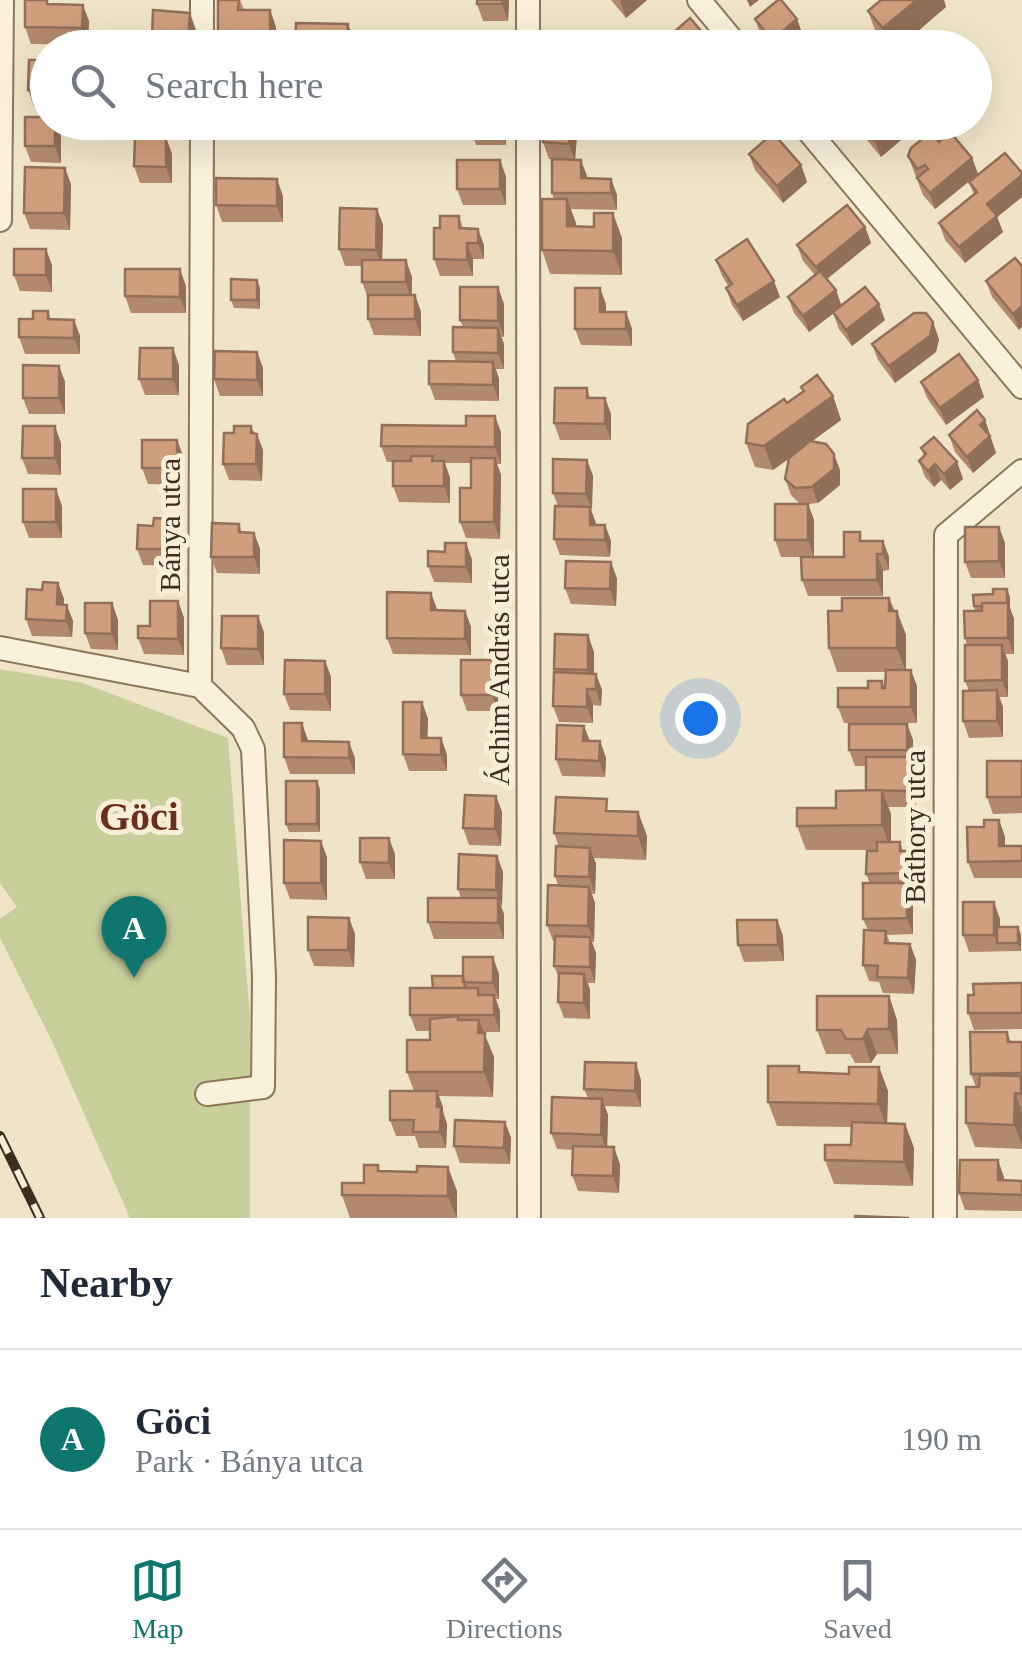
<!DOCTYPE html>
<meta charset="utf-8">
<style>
:root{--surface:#fff;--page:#f2f2f3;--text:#1f2937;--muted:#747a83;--line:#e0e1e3;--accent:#0f766e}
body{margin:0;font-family:Georgia,serif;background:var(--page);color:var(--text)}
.you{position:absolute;left:700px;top:718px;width:35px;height:35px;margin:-25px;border:8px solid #fff;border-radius:50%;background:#1a73e8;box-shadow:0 0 0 15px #1a73e833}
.badge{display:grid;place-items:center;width:65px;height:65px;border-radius:50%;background:var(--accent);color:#fff;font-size:32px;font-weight:700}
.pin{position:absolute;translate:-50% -82px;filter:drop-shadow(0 2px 5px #0008)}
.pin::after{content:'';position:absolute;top:52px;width:35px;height:30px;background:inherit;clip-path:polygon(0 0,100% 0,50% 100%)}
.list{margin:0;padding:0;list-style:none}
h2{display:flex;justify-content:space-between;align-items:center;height:130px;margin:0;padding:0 40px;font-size:42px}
h2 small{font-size:32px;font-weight:400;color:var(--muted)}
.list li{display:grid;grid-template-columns:65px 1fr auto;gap:30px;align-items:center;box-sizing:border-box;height:180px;padding:0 40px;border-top:2px solid var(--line)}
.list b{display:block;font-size:38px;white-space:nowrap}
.list p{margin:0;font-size:32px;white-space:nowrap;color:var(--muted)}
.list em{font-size:32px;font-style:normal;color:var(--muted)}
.icon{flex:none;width:55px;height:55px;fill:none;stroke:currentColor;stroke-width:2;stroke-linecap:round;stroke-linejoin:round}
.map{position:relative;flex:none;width:1022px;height:1218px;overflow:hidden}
.search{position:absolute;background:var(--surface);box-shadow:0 10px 40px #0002;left:30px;right:30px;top:30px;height:110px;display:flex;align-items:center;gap:25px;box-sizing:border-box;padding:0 35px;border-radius:55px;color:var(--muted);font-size:38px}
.sheet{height:310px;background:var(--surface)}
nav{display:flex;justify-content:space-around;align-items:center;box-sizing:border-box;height:140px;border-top:2px solid var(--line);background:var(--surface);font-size:28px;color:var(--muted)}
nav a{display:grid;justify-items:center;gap:5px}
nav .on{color:var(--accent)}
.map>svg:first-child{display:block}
.green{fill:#c9cf9b}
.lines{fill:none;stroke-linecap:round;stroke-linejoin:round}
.minor-casing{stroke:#8d765c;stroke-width:26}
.minor{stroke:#faf1dc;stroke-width:22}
.rail-casing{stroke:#3d2e20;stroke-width:10}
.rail{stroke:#f7eed8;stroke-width:6;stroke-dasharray:19;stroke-linecap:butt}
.wall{fill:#b2896c}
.shaded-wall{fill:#916f58}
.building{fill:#cf9f7d;stroke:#916f58;stroke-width:2.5}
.labels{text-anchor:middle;stroke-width:10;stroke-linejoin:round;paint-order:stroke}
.street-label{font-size:30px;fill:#3d2e20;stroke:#f7eed8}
.district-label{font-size:40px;font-weight:bold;fill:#6b2e1e;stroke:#f7eed8}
</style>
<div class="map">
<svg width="1022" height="1218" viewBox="0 0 1022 1218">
<rect width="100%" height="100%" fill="#f0e4c8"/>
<path class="green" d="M0 669 83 683 228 738 250 1019V1218H130L51 1039 0 938V919L17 907 0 883Z"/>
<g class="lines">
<defs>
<path id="minor" d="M528 0V48
M699 0 739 48
M202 48V0
M202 122 200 686 243 728 253 749 264 976 263 1087 207 1094
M528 122 529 1218
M801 122 1022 387
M0 220 2 0
M0 648 200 686
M945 1218 946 535 1022 471"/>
</defs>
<use href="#minor" class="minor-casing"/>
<use href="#minor" class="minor"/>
<defs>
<path id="rail" d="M0 1136 40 1218"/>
</defs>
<use href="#rail" class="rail-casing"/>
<use href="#rail" class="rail"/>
</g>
<path class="wall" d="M218 0H240L244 10H270L276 27V48H222L218 36Z
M509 0 508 21H483L477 4Z
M611 0H647L626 18Z
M881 0H944L946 7 898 48H887L877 35 868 11Z
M52 4 89 21 88 45 31 44 25 27Z
M755 19H797L803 36 789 48H770L761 36Z
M196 30 194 48H156L152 36Z
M673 33 715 48H679Z
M48 60V107H34L28 90Z
M48 122H57L61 134V163L31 162 25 146Z
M122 122H183L182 136 126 133Z
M234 122H282V137L239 136Z
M506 122V145H476L470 128Z
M545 122H578L573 124 577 135 575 159 587 178 611 179 617 195V210L571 209 576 226 622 238V275L550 274 542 250 554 199 552 193 557 159H549L543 142Z
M714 122H757L738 139 732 132 725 138Z
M854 122H922L881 157 863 135 860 128 859 129Z
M166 138 172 154V183H140L134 166Z
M749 154 801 165 807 182 783 203 755 170Z
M908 156 972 158 978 174 935 209 923 195Z
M500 160 506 177V205H463L457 189Z
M1022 173V197L997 217 1003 232 965 263 945 240 939 223 974 195 969 182Z
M71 184 70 230 30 229 24 213Z
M283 196V222H222L216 205Z
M377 209 383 225 382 260 412 277V295H415L421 312V336L374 335 368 319V298L362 282V266H345L339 249Z
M459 216 463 228 484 245V259H473V276H440L434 259 440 228Z
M865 227 871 243 827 279 836 290 841 306 885 320 852 346 839 329 833 313 809 332 794 313 788 297 815 275 803 261 797 245Z
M1015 258 1019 330 992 297 986 281Z
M716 260 780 297 743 321 732 305 726 288 729 287 722 276Z
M52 265V292L20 291 14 275Z
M186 286V313H131L125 296Z
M260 288V309L234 308 231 300Z
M504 304V337H501L504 344V369H496L499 379V401L435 400 429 384 456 362 453 352 463 327 460 320Z
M606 304V312H626L632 329V346L581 345 575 329Z
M48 311 51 320H74L80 336V354H25L19 337 33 319Z
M939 339 936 352 895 383 878 360 872 344Z
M257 352 263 368V396H220L214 379Z
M179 365V395H145L139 379Z
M59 366 65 382V414H29L23 398Z
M978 380 984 397 946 425 927 398 921 382Z
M801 387 833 396 841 420 812 441 840 470V485L818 503 808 504 814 520V557H844L863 541H883L889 557V570L883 571V596H808L802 580 801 557H781L775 540 800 504 791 495 785 479 790 458 773 470 755 467 746 443 787 403 803 392Z
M587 388 590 398H605L611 414V440H560L554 423Z
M985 420 996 453 973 473 955 452 949 435Z
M251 426 263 450 262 481 229 480 223 464 234 433Z
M501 432V464H497L501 475 500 539 466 538 460 522 471 488V463H445L450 478V503L399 502 393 486V462H387L381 446Z
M177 440 183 456V485L148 484 142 468Z
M61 443V475L28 474 22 458Z
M921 448 957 462 963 479 950 490 941 480 934 487 925 477 919 461 924 456Z
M587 460 593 476 591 510 596 525H605L611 541 610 557 560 555 554 539 558 506 553 493Z
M62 506V538H29L23 522Z
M172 519 178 535V566L143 565 137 549 153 526Z
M239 524 242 533H254L260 549V574L217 573 211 557Z
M466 543 472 560V583L434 582 428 566 445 552Z
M1005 543V578H971L965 562Z
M611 562 617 579 616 606 571 604 565 588Z
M58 583 64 599 63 605 73 621 72 637 32 636 26 619 42 590Z
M1010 597V608L1014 619V654H1005L1008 661V697H999L1003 707V737L969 738 963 721 969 691 965 681 967 645 965 638 975 611 974 606Z
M889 598 906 635V670L917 686V723H844L838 707 882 681 885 688 886 672H837L829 648Z
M178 601 184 618V655L144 654 138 638Z
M112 603 118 620V650L91 649 85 633Z
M437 610 465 611 471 627V655L393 654 387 638Z
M264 632V665H227L221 648Z
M594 652V674H596L602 690 601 706 593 705V723L559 722 553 706 555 673 554 669Z
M325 661 331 677V711L290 710 284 694Z
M498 677V711H467L461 695Z
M422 702 428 719 427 738H441L447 755V771H409L403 754Z
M907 724 913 740V766L916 773V807H888L891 814V842H900L903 851 918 867V890H909L913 900V934L887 935 890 943 910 944 916 960 914 994 883 993 879 982 869 981 863 965 868 930 863 919 870 883 866 874 877 850H806L797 826 836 808 866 790V766H855L849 750Z
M584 726 590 741H600L606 758 605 777 562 776 556 759Z
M308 741 355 758V774H290L284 757Z
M1022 761V813L993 814 987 797Z
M320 789V832H289L286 824Z
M496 796 502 812 501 846 469 845 463 828Z
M611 811 638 812 647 836 646 860 594 858 596 864 595 894H592L595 903 594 942H592L596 953 595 983H588L590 990V1019L564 1018 558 1002 559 978 554 966 555 941H553L547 925 558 885 555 876 559 847 554 833Z
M999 820 1005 837V846H1022V878H974L968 862 984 827Z
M395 854V879H366L360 862Z
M497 856 503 872 501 907 504 914V939H434L428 922 461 898 458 889Z
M327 857V900L290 899 284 883Z
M349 918 355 934 354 967 314 966 308 950Z
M1000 919V927L1021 935V951L969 952 963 935Z
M777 920 783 936 784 961 744 962 738 945Z
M499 974V999H496L500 1011V1032H483L494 1057 493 1097 439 1096 447 1124 446 1148H419L415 1136H396L390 1120 414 1091 407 1072 430 1040V1031H416L410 1015 433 988 463 976Z
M1022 983V1029L974 1030 968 1013 974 995Z
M889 996 897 1020 898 1054H877L871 1063H855L850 1054H826L817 1030Z
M1007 1032 1011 1042H1022V1149L975 1147 966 1123 976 1087 971 1074Z
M879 1067 888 1091 887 1123 905 1124 914 1148 913 1186 834 1184 825 1160 851 1145 852 1127 777 1126 768 1102 801 1072 849 1074Z
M641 1080V1107L605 1106 608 1115 607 1147 620 1164 619 1193 578 1191 572 1175 573 1150 557 1149 551 1133 588 1098 584 1089Z
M505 1122 511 1138 510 1164 460 1163 454 1146Z
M378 1165 380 1171 457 1191V1218H350L342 1195 364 1183Z
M1004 1177V1180L1022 1181V1211L965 1210 959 1193Z"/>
<path class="shaded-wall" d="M502 0H509L508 21 502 4Z
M622 0H647L626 18 620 1Z
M747 0H759L750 7Z
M917 0H944L946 7 898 48H890L883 28Z
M83 5 89 21 88 45 82 28Z
M270 10 276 27V48H274L270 37Z
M190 13 196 30 194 48H191L188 39Z
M797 19 803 36 789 48H775L772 40Z
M348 24 354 40V48H347Z
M55 122H57L61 134V163L55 146Z
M177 122H183L182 136Z
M277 122H282V137Z
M500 122H506V145L500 129Z
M571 122H572L577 135 575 161 569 144Z
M720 122H729L732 132 725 138Z
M732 122H757L738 139Z
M896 122H922L881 157 875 141Z
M166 138 172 154V183L166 167Z
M972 158 978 174 935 209 930 193Z
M500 160 506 177V205L500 189Z
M581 160 587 176V195L581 178Z
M801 165 807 182 783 203 777 186Z
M65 168 71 184 70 230 64 213Z
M1022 175V197L997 217 1003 232 965 263 959 247 987 204Z
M277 179 283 196V222L277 206Z
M611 179 617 195V210L611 193Z
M567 199 576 223V250L567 226Z
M377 209 383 225 382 266 376 250Z
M613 213 622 238V275L613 251Z
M865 227 871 243 822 283 816 267Z
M478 229 484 245V259L478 243Z
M467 243 473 259V276L467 260Z
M46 249 52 265V292L46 275Z
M406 260 412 277 411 299 406 282Z
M180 269 186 286V313L180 297Z
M257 280 260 288V309L257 300Z
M774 281 780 297 743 321 737 305Z
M498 287 504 304V337L498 321Z
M600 288 606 304V328L600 312Z
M836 290 842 307 809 332 803 316Z
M415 295 421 312V336L415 319Z
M879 304 885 320 852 346 846 330Z
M1022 306V327L1019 330 1013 314Z
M626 312 632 329V346L626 329Z
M74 320 80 336V354L74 338Z
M933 322 939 339 936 352 895 383 889 366Z
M498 328 504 344V369L498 353Z
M173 348 179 365V395L173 379Z
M257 352 263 368V396L257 380Z
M493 362 499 379V401L493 385Z
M59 366 65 382V414L59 398Z
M978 380 984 397 946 425 940 408Z
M833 396 841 420 773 470 764 446Z
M605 398 611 414V440L605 424Z
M495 416 501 432V464L495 447Z
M985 420 996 453 973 473 967 457 980 425Z
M55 426 61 443V475L55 458Z
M251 426 256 442 257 434 263 450 262 481 256 464Z
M177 440 183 456V485L177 468Z
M834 454 840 470V485L818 503 812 487Z
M495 458 501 475 500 539 494 522Z
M587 460 593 476 592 510 586 494Z
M444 461 450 478V503L444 486Z
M957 462 963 479 950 490 944 474Z
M935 464 941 480 934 487 928 471Z
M56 489 62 506V538L56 522Z
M808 504 814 520V557L808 540Z
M590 507 596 523V541L590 525Z
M172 519 178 535V566L172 549Z
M605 525 611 541 610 557 605 540Z
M999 527 1005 543V578L999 561Z
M254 533 260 549V574L254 557Z
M883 541 889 557V570L883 554Z
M466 543 472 560V583L466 567Z
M877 554 883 571V596L877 580Z
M611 562 617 579 616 606 610 589Z
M58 583 64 599 63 621 57 604Z
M1007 589 1010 597V608L1014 619V654L1008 638Z
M431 593 437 609V627L431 610Z
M889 598 897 621V611L906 635V672L897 648 889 611Z
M178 601 184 618V655L178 639Z
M112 603 118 620V650L112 634Z
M67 605 73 621 72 637 66 621Z
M465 611 471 627V655L465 639Z
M258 616 264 632V665L258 649Z
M588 635 594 652V686L588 670Z
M1002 645 1008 661V697L1002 680Z
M492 660 498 677V711L492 695Z
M325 661 331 677V711L325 694Z
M911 670 917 686V723L911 707Z
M596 674 602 690 601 706 596 689Z
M587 689 593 705V723L587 707Z
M997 690 1003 707V737L997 721Z
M422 702 428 719 427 754 421 738Z
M302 723 308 740V758L302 741Z
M907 724 913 740V766L916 773V807L910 791V758L907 750Z
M584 726 590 742 583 741Z
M441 738 447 755V771L441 755Z
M600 741 606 758 605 777 599 761Z
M349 742 355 758V774L349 758Z
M317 781 320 789V832L317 824Z
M882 790 891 814V850L882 825Z
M496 796 502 812 501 846 495 829Z
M638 812 647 836 646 860 638 836Z
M999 820 1005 837V862L999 846Z
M389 838 395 854V879L389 863Z
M321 841 327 857V900L321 883Z
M590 848 596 864 595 894 589 877Z
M912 851 918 867V890L912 873Z
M497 856 503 872 502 907 496 890Z
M907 883 913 900V934L907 918Z
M589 887 595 903 594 942 588 926Z
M498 898 504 914V939L498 923Z
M994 902 1000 919V943H997L994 935Z
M349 918 355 934 354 967 348 950Z
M777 920 783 936 784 961 778 945Z
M1018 927 1021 935V951L1018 943Z
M590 937 596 953 595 983 590 967Z
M910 944 916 960 914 994 908 978Z
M493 957 499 974V999L493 983Z
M584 974 590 990V1019L584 1003Z
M494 995 500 1011V1032L494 1015Z
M889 996 897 1020 898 1054 889 1029Z
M479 1020 494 1057 493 1097 484 1072 478 1033Z
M868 1029 877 1054 871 1063 863 1039Z
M636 1063 641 1080V1107L635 1091Z
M879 1067 888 1091 887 1128 878 1104Z
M437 1091 443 1107V1114L447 1124 446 1148 440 1132 437 1107Z
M1015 1093 1022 1112V1145L1014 1125Z
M602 1099 608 1115 607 1151 601 1135Z
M505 1122 511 1138 510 1164 504 1148Z
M905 1124 914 1148 913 1186 904 1162Z
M614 1147 620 1164 619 1193 613 1176Z
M998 1160 1004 1177V1196L998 1180Z
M448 1167 457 1191V1218L448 1196Z"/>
<path class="building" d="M25 0H47V4L83 5 82 28 25 27Z
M218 0H239L238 10H270V37L218 36Z
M477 0H502V4H477Z
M778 0H781L797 19 772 40 755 19Z
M881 0H917L883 28 868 11Z
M153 10 190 13 188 39 152 36Z
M690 18 714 46 712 48H685L673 33Z
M296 23 348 24 347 48H295Z
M821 35 832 48H816L812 42Z
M856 36 866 48H842Z
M471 37H501V48H471Z
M29 60H48V91L28 90Z
M25 117H48V122H55V146H25Z
M470 122H500V129L470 128Z
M545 122H571L569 144 543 142Z
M860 122H896L875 141Z
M931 132 939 142 950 132 972 158 930 193 917 178 928 169 925 165 917 169 908 156 911 148Z
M773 133 801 165 777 186 749 154Z
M135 137 166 138V167L134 166Z
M1005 153 1022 173V175L987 204 997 216 959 247 939 223 977 192 969 182Z
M552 159 581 160V178L611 179V193H552Z
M457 160H500V189H457Z
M25 167 65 168 64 213H24Z
M216 178 277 179V206L216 205Z
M542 199H567V226L594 227V213H613V251L542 250Z
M847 205 865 227 816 267 797 245Z
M340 208 377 209 376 250 339 249Z
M440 216H459V228L478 229V243H467V260L434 259V228H440Z
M747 239 774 281 737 305 726 288 732 284 716 260Z
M14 249H46V275H14Z
M1015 258 1022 266V306L1013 314 986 281Z
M362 260H406V282H362Z
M125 269H180V297L125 296Z
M820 271 836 290 803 316 788 297Z
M231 279 257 280V300H231Z
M460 287H498V321L460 320Z
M865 287 879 304 846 330 833 312Z
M575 288H600V312H626V329H575Z
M368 295H415V319H368Z
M33 311H48V319L74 320V338L19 337V319H33Z
M914 313H926L933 322 930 336 889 366 872 344Z
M453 327 498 328V353L453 352Z
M140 348H173V379H139Z
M215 351 257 352V380L214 379Z
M959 354 978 380 940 408 921 382Z
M429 361 493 362V385L429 384Z
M23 365 59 366V398H23Z
M817 375 833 396 764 446 746 443 748 424 784 399 787 403 804 391 801 387Z
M555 388H587V398H605V424L554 423Z
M977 410 985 420 980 425 990 436 967 457 949 435Z
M466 416H495V447L381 446 382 425 466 426Z
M23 426H55V458H22Z
M234 426H251V433L257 434 256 464H223L224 433H234Z
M934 437 957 462 944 474 935 464 928 471 919 461 926 454 921 448Z
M142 440H177V468H142Z
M810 441 826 444 834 454V469L812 487 795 488 785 479 789 458Z
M411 456H433L432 461H444V486H393V461H411Z
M471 458H495L494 522H460V488H471Z
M553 459 587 460 586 494 553 493Z
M23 489H56V522H23Z
M775 504H808V540H775Z
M555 506 590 507V525H605V540L554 539Z
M154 518 172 519V549H137L138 525 153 526Z
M212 523 239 524V532L254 533V557H211Z
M965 527H999V561L965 562Z
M844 532H860V541H883V554H877V580H802L801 557H844Z
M445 543H466V567L428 566V551L445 552Z
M566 561 611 562 610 589 565 588Z
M43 582 58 583 57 604 67 605 66 621 26 619 27 589 42 590Z
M993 589H1007V603H982V606H974L973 595 993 594Z
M387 592 431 593V610L465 611V639L387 638Z
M842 598H889V611H897V648H829L828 611H842Z
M150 601H178V639L138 638V626H150Z
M85 603H112V634L85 633Z
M982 603H1008V638H965L964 611H982Z
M222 616H258V649L221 648Z
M555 634 588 635V670L554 669Z
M965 645H1002V680L965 681Z
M285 660 325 661V694H284Z
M461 660H492V695H461Z
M886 670H911V707H838V688H868V681H882V688H885Z
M554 672 596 674V689H587V707L553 706Z
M997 690V721H963V691Z
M403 702H422L421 738H441V755L403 754Z
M284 723H302V741L349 742V758L284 757Z
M849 724H907V750H849Z
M557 725 584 726 583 741H600L599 761 556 759Z
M866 757H910V791L866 790Z
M987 761H1022V797H987Z
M286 781H317V824H286Z
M882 790V825L797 826V808H836V791Z
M465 795 496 796 495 829 463 828Z
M556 797 607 799 606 811 638 812V836L554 833Z
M984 820H999V846H1022V861L968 862 967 827H984Z
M360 838H389V863L360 862Z
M284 840 321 841V883H284Z
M877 842H900V851H912V873L866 874 867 851H877Z
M556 846 590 848 589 877 555 876Z
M459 854 497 856 496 890 458 889Z
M863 883H907V918L863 919Z
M548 885 589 887 588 926 547 925Z
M428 898H498V923L428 922Z
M963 902H994V935H963Z
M308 917 349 918 348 950H308Z
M737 920H777L778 945H738Z
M997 927H1018V943H997Z
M864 930 886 931 885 943 910 944 908 978 877 977 878 966 863 965Z
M555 936 590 937V967L554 966Z
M463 957H493V983L463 982Z
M559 973 584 974V1003L558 1002Z
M432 976H463L465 988H433Z
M1022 983V1013H968V995H974L973 984Z
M410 988H478V995H494V1015H410Z
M817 996H889V1029H868L863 1039H846L841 1030H817Z
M458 1016V1020H479L478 1033H485L484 1072H407V1040H430V1019Z
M970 1032H1007L1008 1042H1022V1073L971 1074Z
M585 1062 636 1063 635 1091 584 1089Z
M768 1066H799V1072L849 1074V1067H879L878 1104 768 1102Z
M980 1075 1021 1076V1094L1015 1093 1014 1125 966 1123V1087H979Z
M390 1091H437V1107H441L440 1132H413L414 1120H390Z
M552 1097 602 1099 601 1135 551 1133Z
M455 1120 505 1122 504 1148 454 1146Z
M852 1122 905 1124 904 1162 825 1160V1145H851Z
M573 1146 614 1147 613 1176 572 1175Z
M960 1160H998V1180L1022 1181V1195L959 1193Z
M364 1165H378V1171L417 1172V1166L448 1167V1196L342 1195V1183H364Z
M855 1216 909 1218H855Z"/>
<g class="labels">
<g class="street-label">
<text transform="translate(170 525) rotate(-90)" y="10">Bánya utca</text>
<text transform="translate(499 670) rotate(-90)" y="10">Áchim András utca</text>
<text transform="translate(915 827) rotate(-90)" y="10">Báthory utca</text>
</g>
<g class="district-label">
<text x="139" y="830">Göci</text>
</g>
</g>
</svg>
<div class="you"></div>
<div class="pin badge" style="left:134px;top:978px">A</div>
<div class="search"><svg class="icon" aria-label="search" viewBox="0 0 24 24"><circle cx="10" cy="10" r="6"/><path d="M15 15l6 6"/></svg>Search here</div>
</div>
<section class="sheet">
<h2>Nearby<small></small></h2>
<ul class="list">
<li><span class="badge">A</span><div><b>Göci</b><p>Park · Bánya utca</p></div><em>190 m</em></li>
</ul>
</section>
<nav>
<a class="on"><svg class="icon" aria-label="map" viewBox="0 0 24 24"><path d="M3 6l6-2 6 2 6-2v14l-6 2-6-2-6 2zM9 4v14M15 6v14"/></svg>Map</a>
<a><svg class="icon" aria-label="directions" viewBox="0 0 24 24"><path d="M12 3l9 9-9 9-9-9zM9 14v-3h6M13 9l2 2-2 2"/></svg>Directions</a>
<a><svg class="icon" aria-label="saved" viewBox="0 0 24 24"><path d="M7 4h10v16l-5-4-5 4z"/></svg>Saved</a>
</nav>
